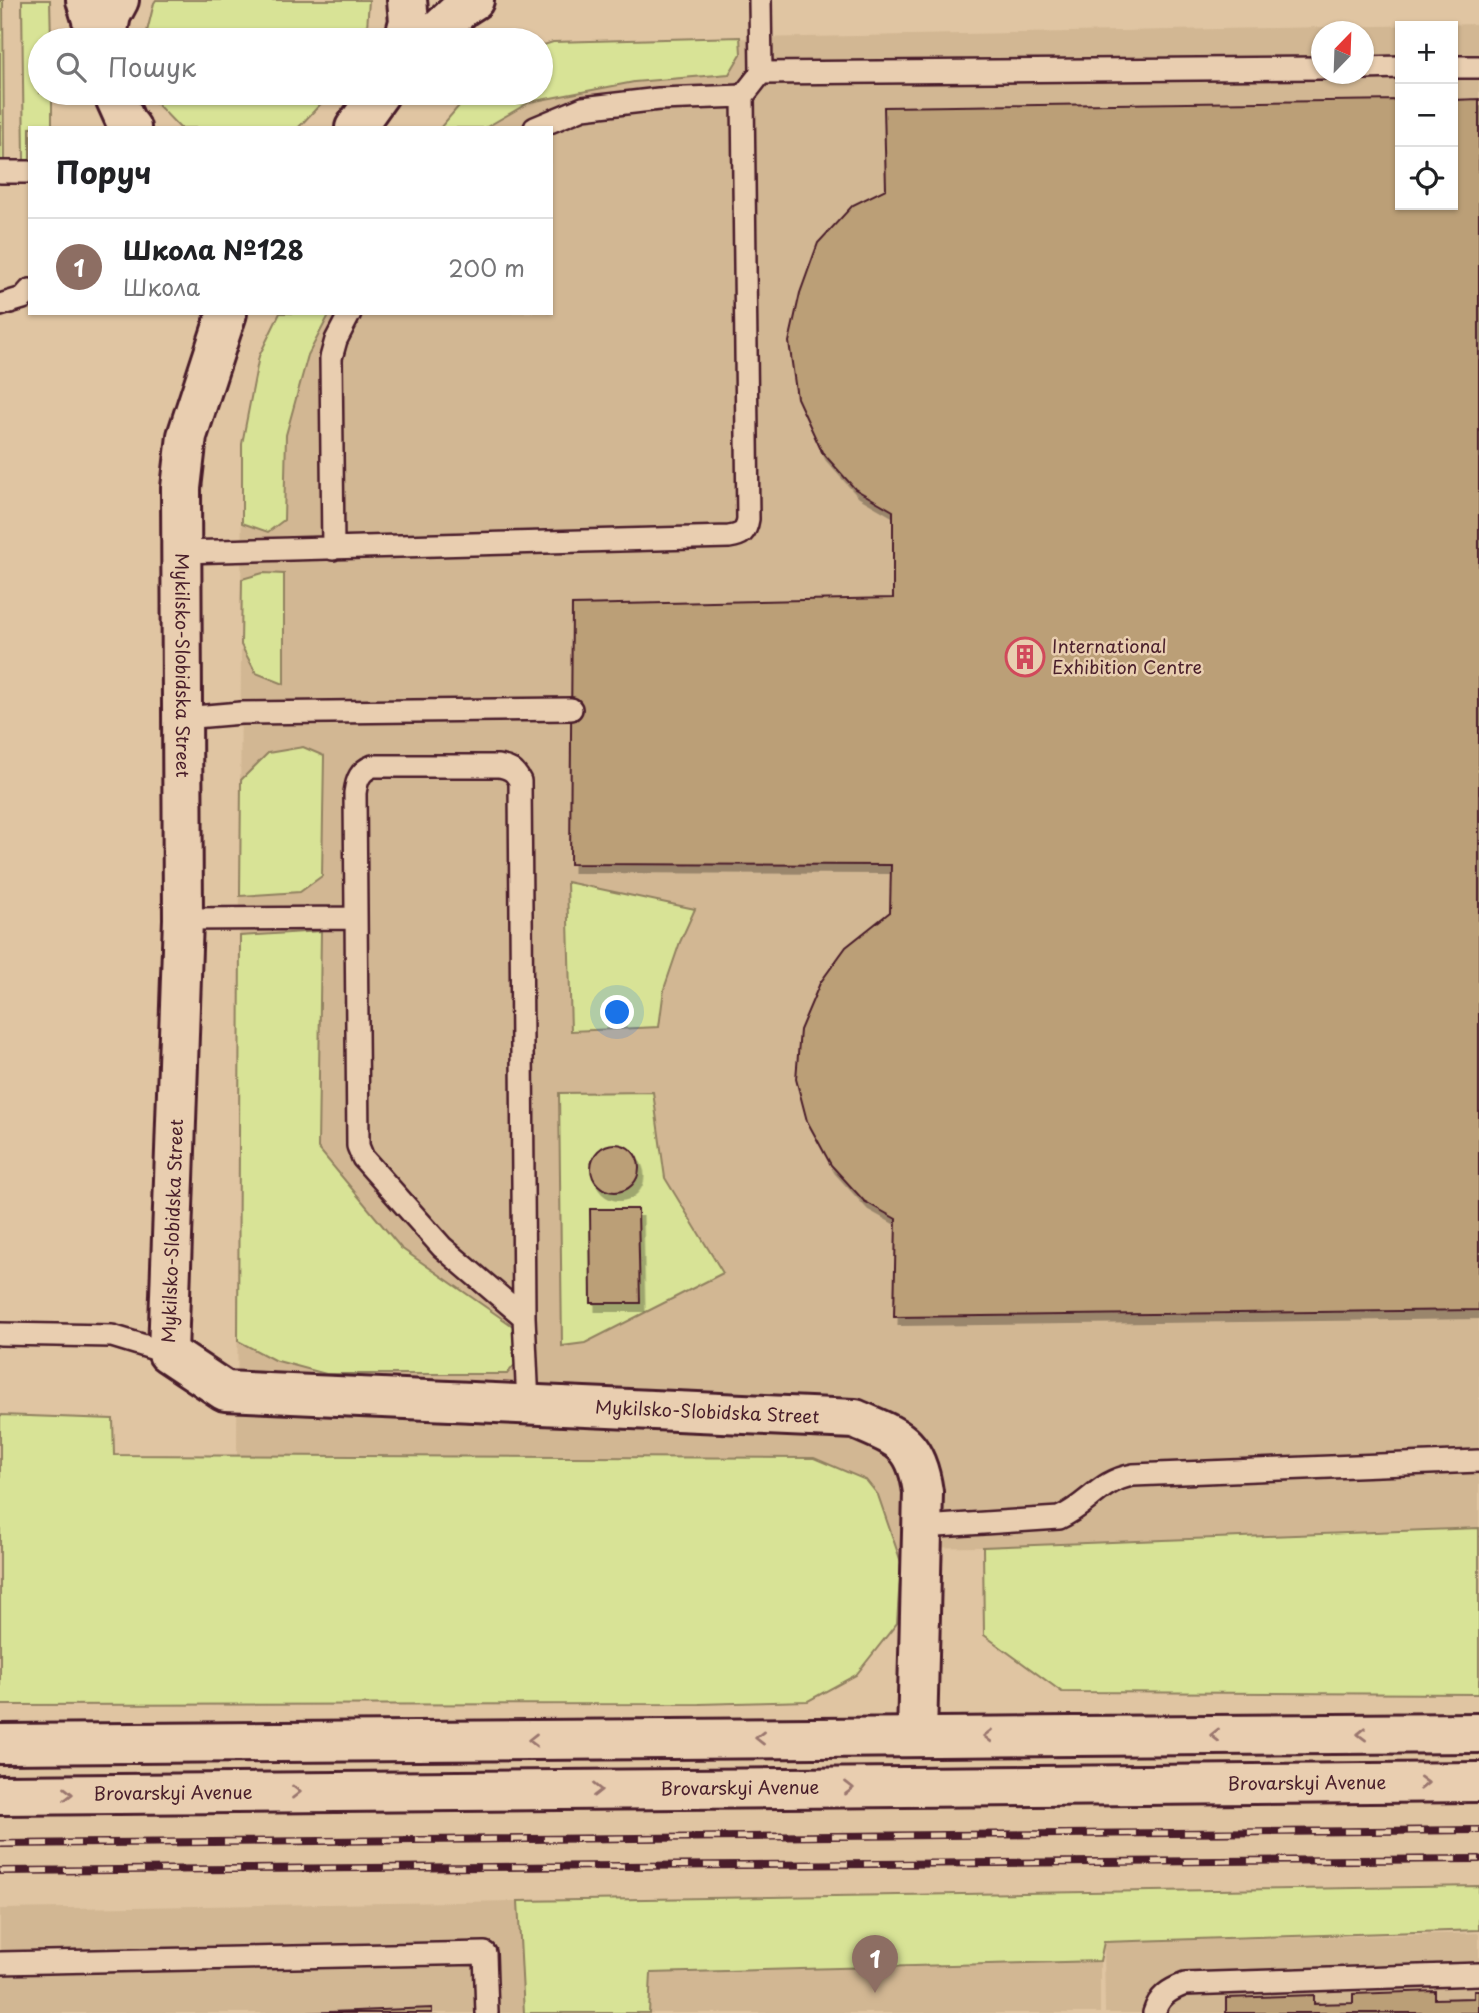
<!DOCTYPE html>
<html lang="uk">
<meta charset="utf-8">
<style>
:root{--surface:#fff;--page:#f6f6f6;--text:#202124;--muted:#757577;--line:#e0e0e0;--accent:#d1495b}
body{margin:0;font-family:"Playpen Sans",sans-serif;background:var(--page);color:var(--text)}
.controls{position:absolute;right:21px;top:21px;display:grid;overflow:hidden;border-radius:0px;box-shadow:0 2px 5px #0004}
.controls button{width:63px;height:63px;display:grid;place-items:center;padding:0;border:0;border-bottom:2px solid var(--line);background:var(--surface);color:var(--text);font:35px sans-serif}
.compass{position:absolute;left:1311px;top:21px;width:63px;height:63px;border-radius:50%;background:var(--surface);box-shadow:0 2px 5px #0004;rotate:23deg}
.you{position:absolute;left:618px;top:1013px;width:24px;height:24px;margin:-18px;border:5px solid #fff;border-radius:50%;background:#1a73e8;box-shadow:0 0 0 10px #1a73e833}
.badge{display:grid;place-items:center;width:46px;height:46px;border-radius:50%;background:var(--accent);color:#fff;font-size:23px;font-weight:700}
.pin{position:absolute;translate:-50% -58px;filter:drop-shadow(0 2px 4px #0008)}
.pin::after{content:'';position:absolute;top:37px;width:24px;height:21px;background:inherit;clip-path:polygon(0 0,100% 0,50% 100%)}
.list{margin:0;padding:0;list-style:none}
h2{display:flex;justify-content:space-between;align-items:center;height:91px;margin:0;padding:0 28px;font-size:30px}
h2 small{font-size:23px;font-weight:400;color:var(--muted)}
.list li{display:grid;grid-template-columns:46px 1fr auto;gap:21px;align-items:center;box-sizing:border-box;height:98px;padding:0 28px;border-top:2px solid var(--line)}
.list b{display:block;font-size:26px;white-space:nowrap}
.list p{margin:0;font-size:23px;white-space:nowrap;color:var(--muted)}
.list em{font-size:23px;font-style:normal;color:var(--muted)}
.icon{flex:none;width:38px;height:38px;fill:none;stroke:currentColor;stroke-width:2;stroke-linecap:round;stroke-linejoin:round}
.map{position:relative;flex:none;width:1479px;height:2013px;overflow:hidden}
.search{position:absolute;background:var(--surface);box-shadow:0 2px 5px #0004;left:28px;top:28px;width:525px;height:77px;display:flex;align-items:center;gap:18px;box-sizing:border-box;padding:0 24px;border-radius:38px;color:var(--muted);font-size:26px}
.panel{position:absolute;background:var(--surface);box-shadow:0 2px 5px #0004;left:28px;top:126px;width:525px;height:189px;border-radius:0px}
.map>svg:first-child{display:block}
.built{fill:#d2b793;fill-rule:evenodd}
.green{fill:#d8e396;stroke:#918160;stroke-width:2}
.building{fill:#bb9f77;stroke:#4a1f2b;stroke-width:2;filter:url(#shadow)}
.lines{fill:none;stroke-linecap:round;stroke-linejoin:round}
.lane-casing{stroke:#4a1f2b;stroke-width:26}
.street-casing{stroke:#4a1f2b;stroke-width:44}
.secondary-casing{stroke:#4a1f2b;stroke-width:44}
.primary-casing{stroke:#4a1f2b;stroke-width:44}
.lane{stroke:#e9ceb0;stroke-width:21}
.street{stroke:#e9ceb0;stroke-width:38}
.secondary{stroke:#e9ceb0;stroke-width:38}
.primary{stroke:#e9ceb0;stroke-width:38}
.rail-casing{stroke:#4a1f2b;stroke-width:8}
.rail{stroke:#e9ceb0;stroke-width:5;stroke-dasharray:16;stroke-linecap:butt}
.oneway{stroke:#9a766e}
.labels{text-anchor:middle;stroke-width:5;stroke-linejoin:round;paint-order:stroke}
.poi-label{font-size:18px;fill:#4a1f2b;stroke:#e9ceb0;text-anchor:start}
.street-label{font-size:18px;fill:#4a1f2b;stroke:#e9ceb0}
</style>
<div class="map">
<svg width="1479" height="2013" viewBox="0 0 1479 2013">
<defs>
<filter id="shadow"><feDropShadow dx="4.5" dy="8" stdDeviation="0" flood-color="#0004"/></filter>
</defs>
<rect width="100%" height="100%" fill="#e0c5a2"/>
<filter id="ink" filterUnits="userSpaceOnUse"><feTurbulence type="fractalNoise" baseFrequency=".0143" numOctaves="2"/><feDisplacementMap in="SourceGraphic" scale="14" xChannelSelector="R" yChannelSelector="G"/><feConvolveMatrix kernelMatrix="1 2 1 2 8 2 1 2 1" color-interpolation-filters="sRGB"/></filter>
<g filter="url(#ink)">
<path class="built" d="M1479 24V1528L983 1547 896 1548 878 1495 237 1456 242 444 259 356 280 313H551V128H440L470 93H541V46L553 42ZM1400 26H1453V205H1400ZM1322 32H1364V74H1322Z
M518 1901 524 2013H0V1909Z
M1479 1933V2013H1105L1104 1942Z
M1100 1961V2013H649L651 1973Z"/>
<path class="green" d="M0 0H3L4 163H0Z
M22 0H50L51 40H40V93H52V128H30V160H24Z
M156 0H369L367 28 361 40H145L154 3Z
M740 37 741 54 729 74 634 82 530 102 485 128H440L470 93H541V46L553 42Z
M151 93H331L298 128H180L155 102Z
M280 313H330L308 355 286 435 284 520 268 532 242 523V444L259 356Z
M263 573 284 574V684L256 673 241 645 242 579Z
M303 747 324 756 322 876 300 892 240 896 241 780 268 753Z
M567 882 695 909 680 942 664 989 659 1027 571 1031Z
M321 931 318 1148 401 1248 520 1331 524 1354 507 1374H326L274 1360 238 1341 240 936Z
M653 1092 665 1178 723 1273 585 1343 562 1346 559 1093Z
M0 1415 113 1419 114 1455 814 1458 866 1480 878 1495 901 1562 897 1623 856 1675 808 1701 699 1704 0 1705Z
M1479 1528V1694L1062 1692 984 1635 983 1547Z
M1479 1886V1930L1104 1942 1100 1961 651 1973 649 2013H524L518 1901Z"/>
<path class="building" d="M1479 99V1310L894 1317 896 1219 864 1201 831 1165 807 1121 796 1079 800 1030 820 983 846 947 890 912 891 865 570 864 572 605 893 598V511L855 489 822 452 797 398 789 342 800 293 818 243 853 205 886 189 884 107 1400 100V205H1453V100Z
M591 1168a24 24 0 1 1 48 0a24 24 0 1 1-48 0Z
M590 1209H638L640 1303H591Z
M1474 1990H1479V2013H1226V1998L1314 1995V2004L1353 2003V1994L1435 1991V1999L1474 1998Z
M432 2008V2013H304Z"/>
<g class="lines">
<defs>
<path id="lane" d="M1453 67H1479
M1364 68 1400 67
M761 73 1322 68
M535 128 583 108 659 99 743 96
M0 172H30
M0 305 23 298 30 290
M333 549 331 358 336 340 350 313
M183 552 729 537C742 535 746 532 748 519L743 96 761 73 760 0
M183 718 241 713 571 709
M183 919 356 918
M524 1317 442 1247 363 1158 358 1146 355 793C357 779 360 771 373 766H498C510 768 514 770 520 781L524 1317 528 1405
M0 1334 112 1336 168 1353
M923 1527 1059 1518C1089 1505 1099 1481 1133 1475L1479 1461
M0 1963 485 1953 487 2013
M1154 2013C1159 1996 1169 1990 1185 1984L1479 1974"/>
<g id="street">
<path d="M86 0 98 40"/>
<path id="s1" d="M227 313 187 436 181 488 183 919 168 1353 225 1391 855 1419C898 1438 916 1441 923 1492L917 1737"/>
</g>
<path id="secondary" d="M106 40 111 15 119 0
M404 40 409 21 407 0
M428 40 463 7 474 0
M113 93 126 122 131 128
M355 128 380 93"/>
<g id="primary">
<path d="M0 1744 1479 1733"/>
<path id="s2" d="M0 1795 1479 1782"/>
</g>
</defs>
<use href="#lane" class="lane-casing"/>
<use href="#street" class="street-casing"/>
<use href="#secondary" class="secondary-casing"/>
<use href="#primary" class="primary-casing"/>
<use href="#lane" class="lane"/>
<use href="#street" class="street"/>
<use href="#secondary" class="secondary"/>
<use href="#primary" class="primary"/>
<defs>
<path id="rail" d="M0 1844 1479 1830
M0 1871 1479 1859"/>
</defs>
<use href="#rail" class="rail-casing"/>
<use href="#rail" class="rail"/>
</g>
<defs><path id="oneway-chevron" d="M-2-3.5L2.5 0L-2 3.5" fill="none" stroke-width="1.6" stroke-linecap="round" stroke-linejoin="round" transform="scale(1.75)"/></defs>
<g class="oneway">
<use href="#oneway-chevron" transform="translate(1362 1734) rotate(179)"/>
<use href="#oneway-chevron" transform="translate(1215 1735) rotate(180)"/>
<use href="#oneway-chevron" transform="translate(988 1736) rotate(180)"/>
<use href="#oneway-chevron" transform="translate(760 1738) rotate(180)"/>
<use href="#oneway-chevron" transform="translate(533 1740) rotate(180)"/>
<use href="#oneway-chevron" transform="translate(1424 1783) rotate(-1)"/>
<use href="#oneway-chevron" transform="translate(849 1788)"/>
<use href="#oneway-chevron" transform="translate(597 1790)"/>
<use href="#oneway-chevron" transform="translate(296 1792)"/>
<use href="#oneway-chevron" transform="translate(68 1794)"/>
</g>
</g>
<defs>
<symbol id="building-ring" viewBox="-11 -11 22 22"><circle r="9.5" fill="#e9ceb0" stroke="#d1495b" stroke-width="1.5"/><path d="M-4-6H4V6H1V3H-1V6H-4ZM-2.5-4.3h1.7v1.8h-1.7ZM.8-4.3h1.7v1.8H.8ZM-2.5-1h1.7V.8h-1.7ZM.8-1h1.7V.8H.8Z" fill="#d1495b"/></symbol>
</defs>
<g fill-rule="evenodd">
<use href="#building-ring" x="1003" y="635" width="44" height="44"/>
</g>
<g class="labels">
<g class="poi-label">
<text x="1052" y="653">International<tspan x="1052" dy="21">Exhibition Centre</tspan></text>
</g>
<g class="street-label">
<text dy="6" stroke="none"><textPath href="#s1" startOffset="359">Mykilsko-Slobidska Street</textPath></text>
<text transform="translate(173 1231) rotate(-88)" y="6">Mykilsko-Slobidska Street</text>
<text dy="6" stroke="none"><textPath href="#s1" startOffset="1598">Mykilsko-Slobidska Street</textPath></text>
<text dy="6" stroke="none"><textPath href="#s2" startOffset="1307">Brovarskyi Avenue</textPath></text>
<text dy="6" stroke="none"><textPath href="#s2" startOffset="740">Brovarskyi Avenue</textPath></text>
<text dy="6" stroke="none"><textPath href="#s2" startOffset="173">Brovarskyi Avenue</textPath></text>
</g>
</g>
</svg>
<div class="controls">
<button>+</button>
<button>−</button>
<button><svg class="icon" aria-label="locate" viewBox="0 0 24 24"><circle cx="12" cy="12" r="6"/><path d="M12 2v4M12 18v4M2 12h4M18 12h4"/></svg></button>
</div>
<svg class="compass" viewBox="-18 -18 36 36"><path d="M0-13l5 13h-10z" fill="#e53935"/><path d="M0 13l5-13h-10z" fill="#757577"/></svg>
<div class="you"></div>
<div class="pin badge" style="left:875px;top:1993px;background:#8d6e63">1</div>
<div class="search"><svg class="icon" aria-label="search" viewBox="0 0 24 24"><circle cx="10" cy="10" r="6"/><path d="M15 15l6 6"/></svg>Пошук</div>
<section class="panel">
<h2>Поруч<small></small></h2>
<ul class="list">
<li><span class="badge" style="background:#8d6e63">1</span><div><b>Школа №128</b><p>Школа</p></div><em>200 m</em></li>
</ul>
</section>
</div>
